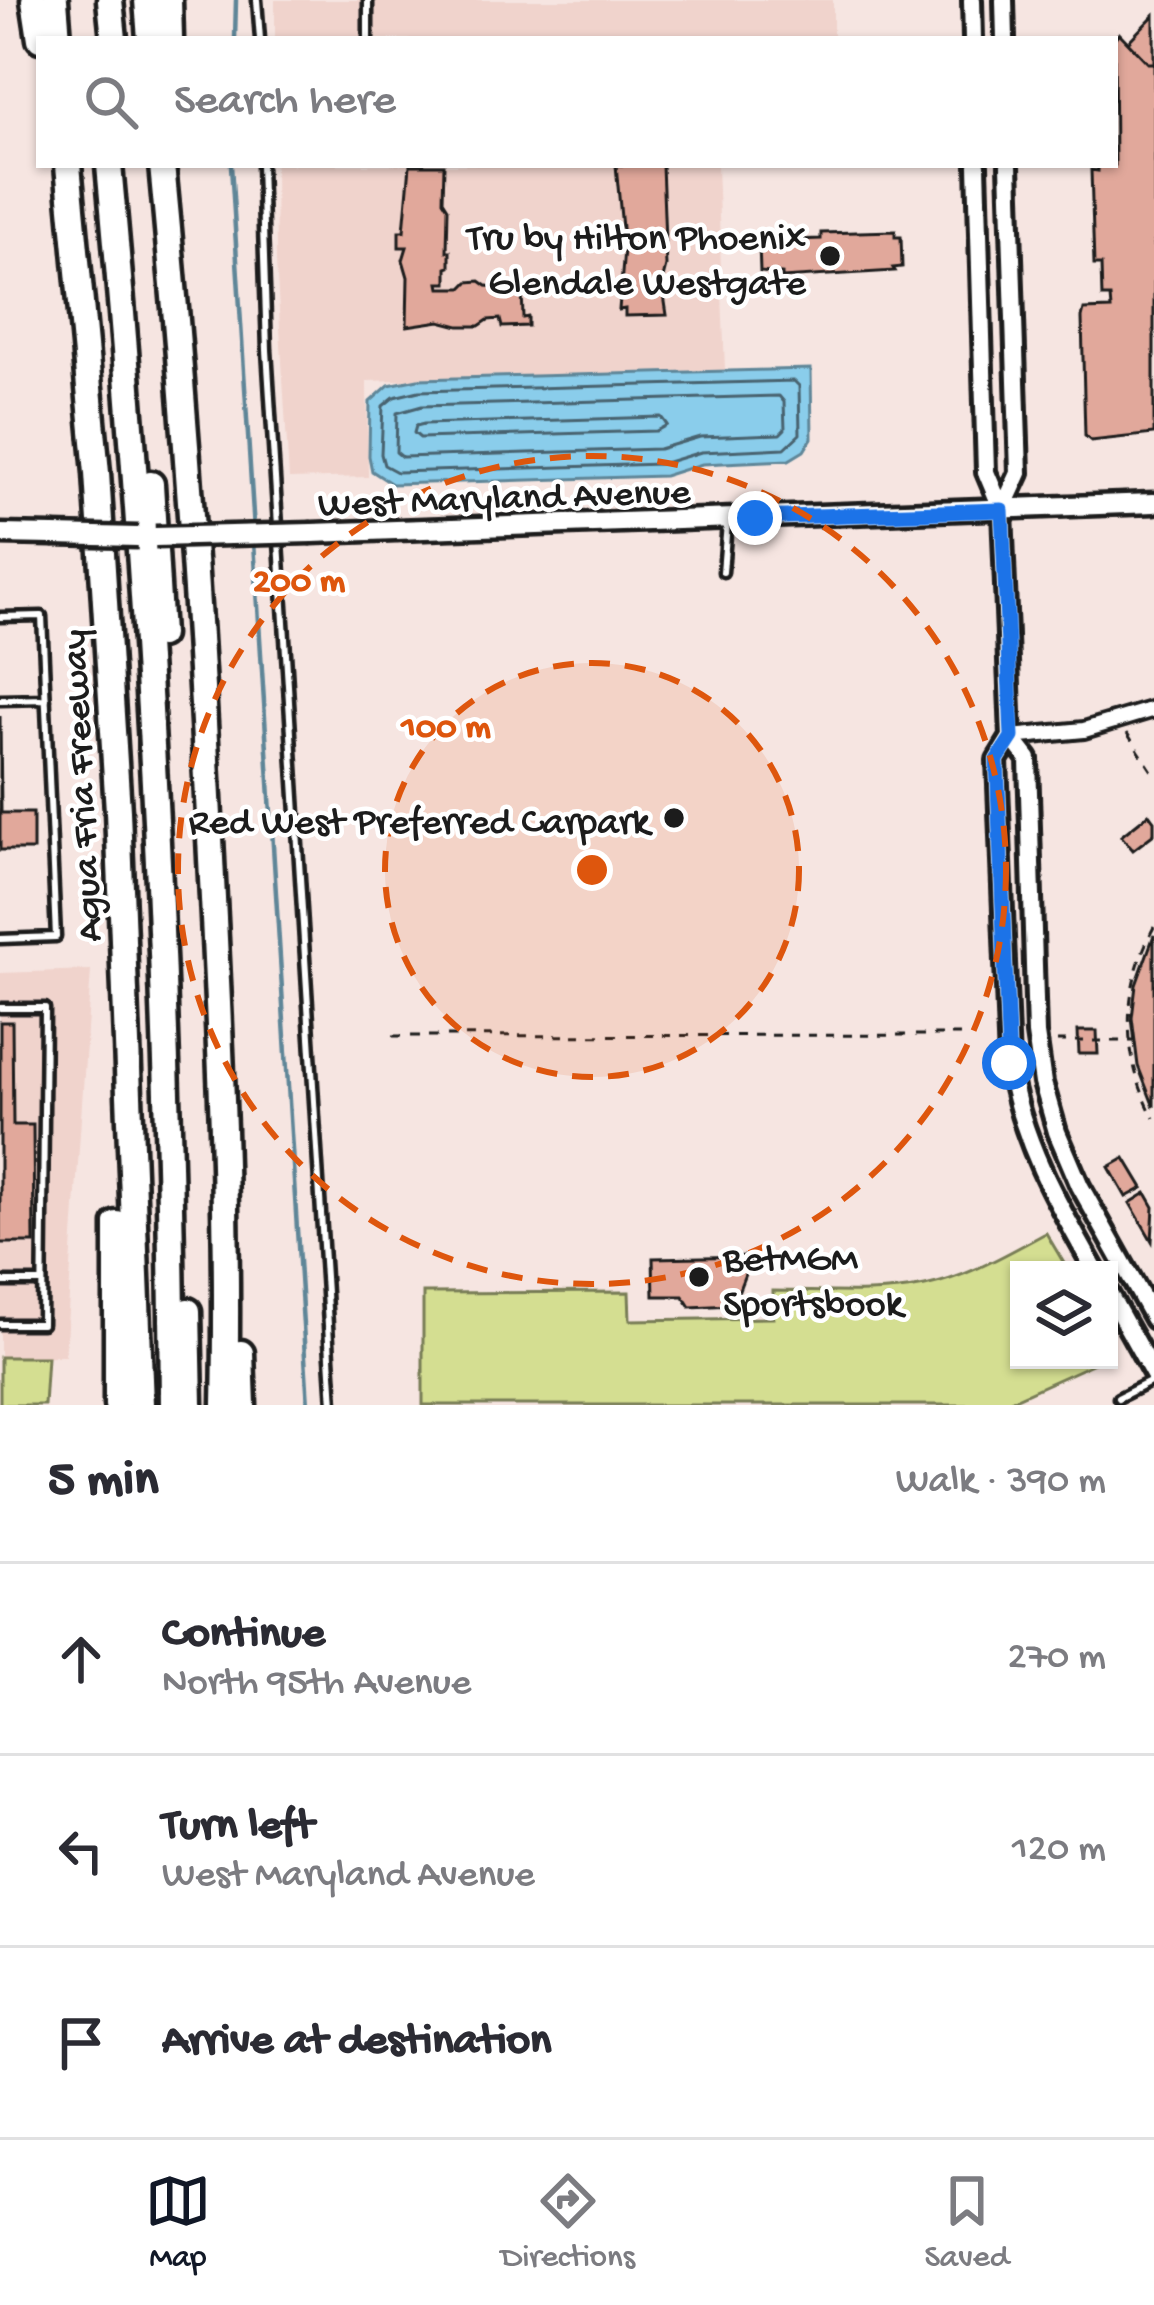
<!DOCTYPE html>
<meta charset="utf-8">
<style>
:root{--surface:#fff;--page:#f2f2f3;--text:#2b2b33;--muted:#7c7c81;--line:#e1e1e2;--accent:#111827}
body{margin:0;font-family:"Gochi Hand",sans-serif;background:var(--page);color:var(--text)}
.controls{position:absolute;right:36px;bottom:36px;display:grid;overflow:hidden;border-radius:0px;box-shadow:0 3px 9px #0004}
.controls button{width:108px;height:108px;display:grid;place-items:center;padding:0;border:0;border-bottom:3px solid var(--line);background:var(--surface);color:var(--text);font:60px sans-serif}
.stop{position:absolute;width:36px;height:36px;margin:-27px;border:9px solid #1a73e8;border-radius:50%;background:#fff}
.stop.end{background:#1a73e8;border-color:#fff;box-shadow:0 3px 12px #0008}
.list{margin:0;padding:0;list-style:none}
h2{display:flex;justify-content:space-between;align-items:center;height:156px;margin:0;padding:0 48px;font-size:51px}
h2 small{font-size:39px;font-weight:400;color:var(--muted)}
.list li{display:grid;grid-template-columns:78px 1fr auto;gap:36px;align-items:center;box-sizing:border-box;height:192px;padding:0 48px;border-top:3px solid var(--line)}
.list b{display:block;font-size:45px;white-space:nowrap}
.list p{margin:0;font-size:39px;white-space:nowrap;color:var(--muted)}
.list em{font-size:39px;font-style:normal;color:var(--muted)}
.icon{flex:none;width:66px;height:66px;fill:none;stroke:currentColor;stroke-width:2;stroke-linecap:round;stroke-linejoin:round}
.map{position:relative;flex:none;width:1154px;height:1405px;overflow:hidden}
.search{position:absolute;background:var(--surface);box-shadow:0 3px 9px #0004;left:36px;right:36px;top:36px;height:132px;display:flex;align-items:center;gap:30px;box-sizing:border-box;padding:0 42px;border-radius:0px;color:var(--muted);font-size:45px}
.sheet{height:732px;background:var(--surface)}
nav{display:flex;justify-content:space-around;align-items:center;box-sizing:border-box;height:168px;border-top:3px solid var(--line);background:var(--surface);font-size:33px;color:var(--muted)}
nav a{display:grid;justify-items:center;gap:6px}
nav .on{color:var(--accent)}
.map>svg:first-child{display:block}
.built{fill:#f0d3cc}
.green{fill:#d4de91;stroke:#787d56;stroke-width:3}
.water{fill:#8acdeb;stroke:#5e8698;stroke-width:3}
.lines{fill:none;stroke-linecap:round;stroke-linejoin:round}
.shore{stroke:#48636f;stroke-width:3}
.stream{stroke:#5e8698;stroke-width:4.5}
.building{fill:#e1a89b;stroke:#1c1c1c;stroke-width:3}
.service-casing{stroke:#1c1c1c;stroke-width:15}
.minor-casing{stroke:#1c1c1c;stroke-width:22}
.tertiary-casing{stroke:#1c1c1c;stroke-width:26}
.secondary-casing{stroke:#1c1c1c;stroke-width:27}
.motorway-casing{stroke:#1c1c1c;stroke-width:33}
.path{stroke:#1c1c1c;stroke-width:3;stroke-dasharray:9 9;stroke-linecap:butt}
.service{stroke:#fff;stroke-width:6}
.minor{stroke:#fff;stroke-width:14}
.tertiary{stroke:#fff;stroke-width:16}
.secondary{stroke:#fff;stroke-width:18}
.motorway{stroke:#fff;stroke-width:24}
.secondary-bridge-casing{stroke:#1c1c1c;stroke-width:27;stroke-linecap:butt}
.secondary-bridge{stroke:#fff;stroke-width:18}
.route{stroke:#1a73e8;stroke-width:15}
.ring{fill:none;stroke:#de560d;stroke-width:6;stroke-dasharray:21 15}
.poi-dot{fill:#1c1c1c;stroke:#fff;stroke-width:4.5}
.labels{text-anchor:middle;stroke-width:9;stroke-linejoin:round;paint-order:stroke}
.poi-label{font-size:39px;fill:#1c1c1c;stroke:#fff;text-anchor:end}
.street-label{font-size:39px;fill:#1c1c1c;stroke:#fff}
.centre{fill:#de560d;stroke:#fff;stroke-width:6}
.ring-label{font-size:36px;text-anchor:middle;font-weight:bold;fill:#de560d;stroke:#fff;stroke-width:9;stroke-linejoin:round;paint-order:stroke}
</style>
<div class="map">
<svg width="1154" height="1405" viewBox="0 0 1154 1405">
<rect width="100%" height="100%" fill="#f6e5e1"/>
<filter id="ink" filterUnits="userSpaceOnUse"><feTurbulence type="fractalNoise" baseFrequency=".00833" numOctaves="2"/><feDisplacementMap in="SourceGraphic" scale="24" xChannelSelector="R" yChannelSelector="G"/><feConvolveMatrix kernelMatrix="1 2 1 2 8 2 1 2 1" color-interpolation-filters="sRGB"/></filter>
<g filter="url(#ink)">
<path class="built" d="M275 0H833V39H275Z
M275 165H717L725 370 367 381 368 477 289 479 276 261Z
M91 970 65 1356 0 1357V973Z"/>
<path class="green" d="M1046 1233 1068 1270H1019V1360H1101L1001 1405H423V1293L629 1292 630 1320 773 1318V1291C823 1291 876 1296 925 1286 969 1277 1008 1253 1046 1233Z
M0 1357H47L44 1405H0Z"/>
<path class="water" d="M811 369 812 438 804 451 789 460 702 464 664 476 392 484 372 471 369 456 370 402 389 385 418 379Z"/>
<g class="lines">
<path class="shore" d="M794 381 799 386 800 434 785 448 701 452 661 464 397 472 384 465 381 454 383 406 394 397 419 391Z
M779 396 784 402 785 429 780 434 700 437 659 449 402 457 396 452 397 413 422 406Z
M661 417 667 425 656 431 420 438 414 433 416 426 424 424Z"/>
<path class="stream" d="M235 39 236 0
M231 165 254 530
M254 542 308 1405"/>
</g>
<path class="building" d="M1154 15V63H1148L1128 42Z
M1119 33 1148 63H1154V434L1091 441 1085 436 1082 318 1084 310 1111 309 1110 297H1102L1101 265H1094L1091 170 1098 171V165H1115L1114 39Z
M410 165H444L443 200 448 208 447 251H450V267L447 268V283H439L440 288H462L468 282 480 281 487 286 522 290 523 318 528 317V326L502 327 500 319 488 320 479 326H459L440 321 407 326 408 277 403 260 407 247H399V231H404Z
M616 165H662L666 266 662 282 667 315 625 316V309L619 310 624 249Z
M895 231V237H901L902 267 893 268 895 271 782 278V274L760 272 759 244 765 241 821 239V233Z
M0 716 1 813H33V850H0Z
M1149 814 1154 821V834L1133 850 1121 836Z
M1154 935V1107L1138 1066 1132 1018 1136 985Z
M0 1022H12L13 1125H33L34 1243H0Z
M1078 1031H1097L1098 1054H1079Z
M1125 1158 1143 1188 1126 1197 1109 1167Z
M1146 1193 1154 1207 1152 1241 1130 1203Z
M752 1256 733 1305 690 1307 683 1296H654L653 1258Z"/>
<g class="lines">
<defs>
<path id="service" d="M257 0 260 39
M368 0V39
M261 165 267 350 333 1405
M723 572 727 523
M0 617 42 616 56 937 0 939
M0 700 46 699
M0 1008H45L42 1324H0
M0 1282H42
M1118 1398 1154 1380"/>
<path id="minor" d="M1011 737 1084 730 1154 709"/>
<path id="tertiary" d="M972 0 973 39
M1004 0 1005 39
M977 165 986 472 1002 510 1011 737 1028 759 1036 1034 1043 1083 1057 1132 1080 1186 1154 1319
M1002 510 1019 473 1009 165
M1011 737 997 760 1009 1063C1021 1140 1057 1203 1095 1270
M1109 1294 1154 1375"/>
<path id="secondary" d="M312 533 1154 503
M0 534 53 535"/>
<path id="motorway" d="M34 0 40 39
M55 0 58 39
M110 0 114 39
M147 0 150 39
M169 0 170 39
M68 165 97 473 118 811 141 1405
M109 165C147 577 170 992 173 1405
M162 165C185 403 201 641 212 879 221 1054 229 1230 225 1405
M151 484 160 635
M117 1224V1405
M188 1311 190 1405
M241 1353 243 1405"/>
</defs>
<use href="#service" class="service-casing"/>
<use href="#minor" class="minor-casing"/>
<use href="#tertiary" class="tertiary-casing"/>
<use href="#secondary" class="secondary-casing"/>
<use href="#motorway" class="motorway-casing"/>
<path class="path" d="M1127 733 1154 774
M1154 927C1121 989 1121 1057 1154 1118
M393 1036 963 1035
M1057 1041H1134"/>
<use href="#service" class="service"/>
<use href="#minor" class="minor"/>
<use href="#tertiary" class="tertiary"/>
<use href="#secondary" class="secondary"/>
<use href="#motorway" class="motorway"/>
<defs>
<path id="secondary-bridge" d="M53 535 138 537
M155 537 312 533"/>
</defs>
<use href="#secondary-bridge" class="secondary-bridge-casing"/>
<use href="#secondary-bridge" class="secondary-bridge"/>
</g>
</g>
<g class="lines" filter="url(#ink)">
<path class="route" d="M755 518 1002 510 1012 737 997 760 1009 1063"/>
</g>
<circle cx="592" cy="870" r="207" fill="#de560d" fill-opacity=".12"/>
<g class="ring">
<circle cx="592" cy="870" r="207"/>
<circle cx="592" cy="870" r="414"/>
</g>
<g class="poi-dot">
<circle cx="830" cy="256" r="12"/>
<circle cx="674" cy="818" r="12"/>
<circle cx="699" cy="1277" r="12"/>
</g>
<g class="labels">
<g class="poi-label">
<text x="806" y="248">Tru by Hilton Phoenix<tspan x="806" dy="45">Glendale Westgate</tspan></text>
<text x="650" y="832">Red West Preferred Carpark</text>
<text x="723" y="1269" text-anchor="start">BetMGM<tspan x="723" dy="45">Sportsbook</tspan></text>
</g>
<g class="street-label">
<text transform="translate(504 494) rotate(-2)" y="14">West Maryland Avenue</text>
<text transform="translate(78 786) rotate(-93)" y="14">Agua Fria Freeway</text>
</g>
</g>
<circle cx="592" cy="870" r="18" class="centre"/>
<g class="ring-label">
<text x="299" y="590">200 m</text>
<text x="446" y="736">100 m</text>
</g>
</svg>
<div class="controls">
<button><svg class="icon" aria-label="layers" viewBox="0 0 24 24"><path d="M12 4l9 5-9 5-9-5zM3 14l9 5 9-5"/></svg></button>
</div>
<div class="stop" style="left:1009px;top:1063px"></div>
<div class="stop end" style="left:755px;top:518px"></div>
<div class="search"><svg class="icon" aria-label="search" viewBox="0 0 24 24"><circle cx="10" cy="10" r="6"/><path d="M15 15l6 6"/></svg>Search here</div>
</div>
<section class="sheet">
<h2>5 min<small>Walk · 390 m</small></h2>
<ul class="list">
<li><svg class="icon" aria-label="ahead" viewBox="0 0 24 24"><path d="M12 20V5M6 11l6-6 6 6"/></svg><div><b>Continue</b><p>North 95th Avenue</p></div><em>270 m</em></li>
<li><svg class="icon" aria-label="left" viewBox="0 0 24 24"><path d="M17 20v-9H6M10 6l-5 5 5 5"/></svg><div><b>Turn left</b><p>West Maryland Avenue</p></div><em>120 m</em></li>
<li><svg class="icon" aria-label="arrive" viewBox="0 0 24 24"><path d="M6 21V4h12l-3 4 3 4H6"/></svg><div><b>Arrive at destination</b></div></li>
</ul>
</section>
<nav>
<a class="on"><svg class="icon" aria-label="map" viewBox="0 0 24 24"><path d="M3 6l6-2 6 2 6-2v14l-6 2-6-2-6 2zM9 4v14M15 6v14"/></svg>Map</a>
<a><svg class="icon" aria-label="directions" viewBox="0 0 24 24"><path d="M12 3l9 9-9 9-9-9zM9 14v-3h6M13 9l2 2-2 2"/></svg>Directions</a>
<a><svg class="icon" aria-label="saved" viewBox="0 0 24 24"><path d="M7 4h10v16l-5-4-5 4z"/></svg>Saved</a>
</nav>
